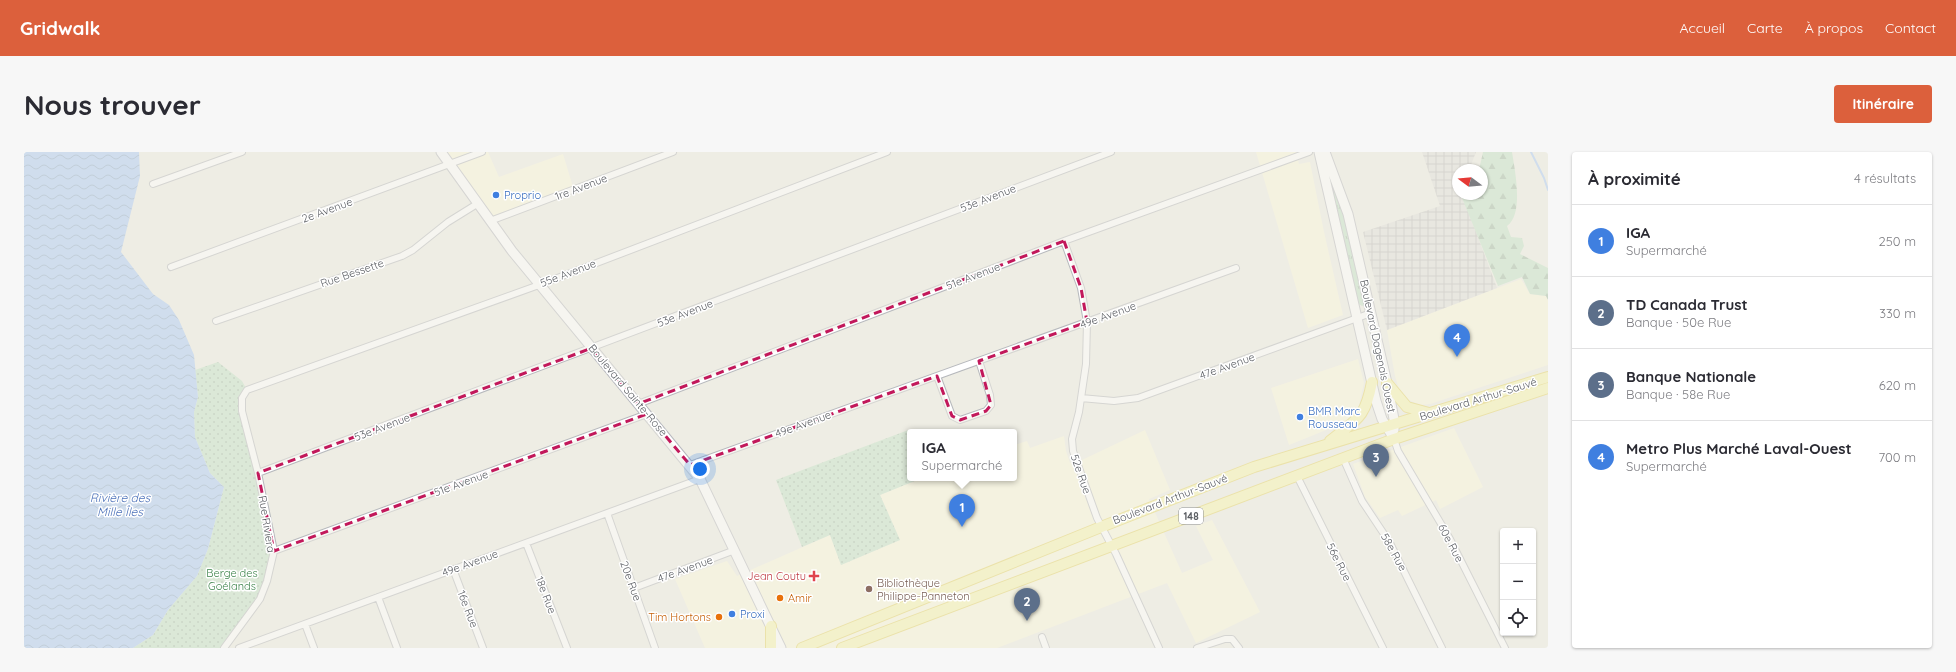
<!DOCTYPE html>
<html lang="fr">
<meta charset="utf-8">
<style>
:root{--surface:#fff;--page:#f7f7f7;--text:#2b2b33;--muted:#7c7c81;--line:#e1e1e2;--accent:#dc603c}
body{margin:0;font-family:Quicksand,sans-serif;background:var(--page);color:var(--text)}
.controls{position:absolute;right:12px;bottom:12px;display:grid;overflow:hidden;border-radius:4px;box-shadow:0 1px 3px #0004}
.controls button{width:36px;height:36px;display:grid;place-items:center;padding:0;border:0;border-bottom:1px solid var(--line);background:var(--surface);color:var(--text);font:20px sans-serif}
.compass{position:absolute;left:1428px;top:12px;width:36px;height:36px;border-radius:50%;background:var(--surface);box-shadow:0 1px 3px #0004;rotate:286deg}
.you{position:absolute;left:676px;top:317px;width:14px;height:14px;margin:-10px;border:3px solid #fff;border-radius:50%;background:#1a73e8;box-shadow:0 0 0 6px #1a73e833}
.badge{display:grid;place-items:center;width:26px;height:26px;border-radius:50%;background:var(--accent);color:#fff;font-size:13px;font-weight:700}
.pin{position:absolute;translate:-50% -33px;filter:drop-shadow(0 1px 2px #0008)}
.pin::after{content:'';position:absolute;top:21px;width:14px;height:12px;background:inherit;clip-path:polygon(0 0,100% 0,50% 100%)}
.popup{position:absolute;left:883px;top:277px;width:110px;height:52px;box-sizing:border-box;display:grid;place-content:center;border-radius:4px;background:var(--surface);filter:drop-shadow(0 1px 3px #0005);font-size:13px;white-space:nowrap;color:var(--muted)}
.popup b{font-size:15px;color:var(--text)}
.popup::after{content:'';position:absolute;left:50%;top:100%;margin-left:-8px;border:8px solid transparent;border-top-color:var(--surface)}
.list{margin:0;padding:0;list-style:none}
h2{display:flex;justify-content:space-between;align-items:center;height:52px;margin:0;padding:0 16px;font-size:17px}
h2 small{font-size:13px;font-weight:400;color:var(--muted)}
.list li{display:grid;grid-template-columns:26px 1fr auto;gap:12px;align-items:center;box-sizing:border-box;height:72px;padding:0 16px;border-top:1px solid var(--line)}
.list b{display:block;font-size:15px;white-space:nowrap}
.list p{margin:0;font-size:13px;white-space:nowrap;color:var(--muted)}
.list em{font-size:13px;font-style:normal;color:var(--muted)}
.icon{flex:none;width:22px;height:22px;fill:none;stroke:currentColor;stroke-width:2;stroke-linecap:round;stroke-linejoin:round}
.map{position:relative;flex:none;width:1524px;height:496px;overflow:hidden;border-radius:4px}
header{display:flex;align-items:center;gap:24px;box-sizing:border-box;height:56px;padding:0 20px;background:var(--accent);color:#fff}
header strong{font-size:19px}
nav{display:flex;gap:22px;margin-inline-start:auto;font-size:14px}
.intro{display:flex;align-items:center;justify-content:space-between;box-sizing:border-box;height:96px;padding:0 24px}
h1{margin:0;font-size:28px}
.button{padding:10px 18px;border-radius:4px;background:var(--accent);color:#fff;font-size:14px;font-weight:700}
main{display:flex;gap:24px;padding:0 24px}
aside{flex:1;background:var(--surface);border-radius:4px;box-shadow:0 1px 3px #0004}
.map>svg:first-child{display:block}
.commercial{fill:#fbf8dc}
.industrial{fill:url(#industrial-grid)}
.grass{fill:url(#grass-tufts)}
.forest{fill:url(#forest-firs)}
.park{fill:url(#park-dots)}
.water{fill:url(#water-waves)}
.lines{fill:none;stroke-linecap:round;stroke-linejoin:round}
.stream{stroke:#aacbf8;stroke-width:2}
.street-casing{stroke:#b7b9bd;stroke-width:8}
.secondary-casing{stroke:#b8b9bf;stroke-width:11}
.primary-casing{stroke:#e6d565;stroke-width:12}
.street{stroke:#fff;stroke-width:6}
.secondary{stroke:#fff;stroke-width:9}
.primary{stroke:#f9f7ae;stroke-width:10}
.marked{fill:none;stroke:#c2185b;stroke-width:3;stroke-dasharray:8 5;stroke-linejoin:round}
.shop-dot{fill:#3f7fe0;stroke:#fff;stroke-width:1.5}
.health-dot{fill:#e0444e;stroke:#fff;stroke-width:1.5}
.education-dot{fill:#8d6e63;stroke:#fff;stroke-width:1.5}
.food-dot{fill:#e8710a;stroke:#fff;stroke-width:1.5}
.labels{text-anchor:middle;stroke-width:3;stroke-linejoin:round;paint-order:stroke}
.shield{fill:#fff;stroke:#8d8f92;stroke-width:1}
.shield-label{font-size:10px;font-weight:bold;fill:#5c5f64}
.street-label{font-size:11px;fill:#5c5f64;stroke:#fff}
.shop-label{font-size:11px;fill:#366cbe;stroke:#fff;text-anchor:start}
.park-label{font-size:11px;fill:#3c834a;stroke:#fff}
.health-label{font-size:11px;fill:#be3a42;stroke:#fff;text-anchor:end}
.education-label{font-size:11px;fill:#785e54;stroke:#fff;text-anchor:start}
.food-label{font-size:11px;fill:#c56008;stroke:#fff;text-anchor:start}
.water-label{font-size:12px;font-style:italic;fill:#4e73ba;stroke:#fff}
</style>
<header>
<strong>Gridwalk</strong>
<nav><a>Accueil</a><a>Carte</a><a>À propos</a><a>Contact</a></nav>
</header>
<div class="intro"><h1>Nous trouver</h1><a class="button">Itinéraire</a></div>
<main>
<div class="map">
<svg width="1524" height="496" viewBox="0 0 1524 496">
<defs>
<pattern id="industrial-grid" width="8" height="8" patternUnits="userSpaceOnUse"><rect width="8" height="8" fill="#e1e0dc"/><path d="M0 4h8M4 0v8" fill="none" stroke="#bab9b6"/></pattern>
<pattern id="grass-tufts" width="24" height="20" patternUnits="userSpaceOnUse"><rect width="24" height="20" fill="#c3e3c7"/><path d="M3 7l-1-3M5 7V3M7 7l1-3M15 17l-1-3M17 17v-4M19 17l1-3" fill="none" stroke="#a2bba5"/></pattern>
<pattern id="forest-firs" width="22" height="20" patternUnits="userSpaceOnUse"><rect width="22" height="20" fill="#c3e3c7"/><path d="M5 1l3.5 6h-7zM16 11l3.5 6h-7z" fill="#a2bba5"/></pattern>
<pattern id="park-dots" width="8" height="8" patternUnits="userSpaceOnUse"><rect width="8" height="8" fill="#c3e3c7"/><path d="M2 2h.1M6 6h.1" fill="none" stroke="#a2bba5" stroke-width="1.8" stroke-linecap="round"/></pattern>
<pattern id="water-waves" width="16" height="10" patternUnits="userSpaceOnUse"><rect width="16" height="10" fill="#aacbf8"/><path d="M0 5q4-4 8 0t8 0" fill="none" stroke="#8ea8cc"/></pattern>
</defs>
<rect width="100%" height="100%" fill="#eeede4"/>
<path class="commercial" d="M421 0H464L475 25 539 2 549 35 467 66Z
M1232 0H1272L1275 12 1286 10 1300 80 1319 163 1284 176Z
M1497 127 1506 142 1522 144 1524 148V213L1406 252 1396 253 1385 248 1375 237 1371 224 1363 178Z
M1334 207 1340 231 1335 253 1328 263 1317 272 1265 293 1247 236Z
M1430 276 1459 335 1416 357 1412 348 1378 364 1374 358 1356 366 1341 345 1329 312Z
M1121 278 1146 338 1125 347 1158 421 1189 408 1172 374 1188 368 1236 460 1172 491 1143 431 973 496H681L651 427 703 409 713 424 806 383 817 413 876 388 856 343 898 326H990V293L1003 289 1006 296 1040 284 1042 299 1046 311 1058 308Z"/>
<path class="industrial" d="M1398 0H1452L1445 18H1434V42H1438L1473 136 1363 178 1339 80 1416 54Z"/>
<path class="grass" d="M1303 19 1321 64 1341 154H1339L1334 152Z"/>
<path class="forest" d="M1459 0H1488C1491 19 1500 62 1483 74L1487 85 1498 86 1500 94 1496 102 1524 116V148L1522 144 1506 142 1498 125 1474 134 1438 46 1440 42H1458V18H1455Z"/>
<path class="park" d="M194 210 218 229 223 238 218 246 250 399 236 447 200 496H109L129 483 144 458 173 424 184 397 200 335 186 321 171 285 170 260 174 245 171 218Z
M887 277 886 326H898L856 343 876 388 817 413 806 383 778 395 752 328Z"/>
<path class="water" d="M0 0H115L116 24 97 100 129 142 145 153 155 168 170 203 174 245 170 260 171 285 186 321 200 335 184 397 173 424 144 458 129 483 109 496H0Z"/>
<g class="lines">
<path class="stream" d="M1507 0 1520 26 1524 38"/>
<defs>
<path id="street" d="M129 32 218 0
M466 69 649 0
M1040 89 1057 136 1063 170 1062 212 1055 260 1048 287 1049 299 1073 366 1092 402 1135 496
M147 115 458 0
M192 169 378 104 389 98 424 70 453 52
M913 224 928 264 936 268 962 259 967 253 966 243 955 209
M1057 246 1090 249 1114 246 1347 161
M614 252 1040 89 1285 0
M1370 287 1374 299 1426 387 1481 496
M1319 306 1338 349 1366 391 1418 496
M666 313 1212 116
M234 321 1087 0
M1273 324 1359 496
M583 361 631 496
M502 391 543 496
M250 399 623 262
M429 417 459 496
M610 436 711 398
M354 445 373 496
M281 472 290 496
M1018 485 1022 496
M200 496 236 447 243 429 250 399 234 321 218 259V246L223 238 515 133 863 0
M215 496 676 327
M1173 496 1201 487H1208L1215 496"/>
<path id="secondary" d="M417 0 488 99 676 327 757 496
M1295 0 1352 249 1358 267 1370 287
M1301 0 1324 62 1363 231 1370 267V278"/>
<path id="primary" d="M1363 231 1383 255 1405 261
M1306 289C1333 267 1341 267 1348 230
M747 474V496
M778 496 1077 375 1230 315 1524 225
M818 496 1370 287 1524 236"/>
</defs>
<use href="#street" class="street-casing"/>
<use href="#secondary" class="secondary-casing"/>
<use href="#primary" class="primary-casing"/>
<use href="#street" class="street"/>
<use href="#secondary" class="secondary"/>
<use href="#primary" class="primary"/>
</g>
<path d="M0 0H1524V496H0ZM1040 89 1057 136 1063 170 955 209 967 253 962 259 936 268 928 264 913 224 666 313 623 262 250 399 234 321 568 196 614 252Z" fill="#eeede4" fill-opacity=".55" fill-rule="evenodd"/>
<path class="marked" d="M1040 89 1057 136 1063 170 955 209 967 253 962 259 936 268 928 264 913 224 666 313 623 262 250 399 234 321 568 196 614 252Z"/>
<g class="shop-dot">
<circle cx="472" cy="43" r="4"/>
<circle cx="1276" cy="265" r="4"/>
<circle cx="708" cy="462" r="4"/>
</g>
<path class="health-dot" d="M788 418h4v4h4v4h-4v4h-4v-4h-4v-4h4z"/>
<circle class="education-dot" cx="845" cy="437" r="4"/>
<g class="food-dot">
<circle cx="756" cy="446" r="4"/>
<circle cx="695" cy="465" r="4"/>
</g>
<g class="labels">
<rect class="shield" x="1155" y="356" width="24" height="16" rx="3"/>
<g class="shield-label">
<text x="1167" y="368">148</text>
</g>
<g class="street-label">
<text transform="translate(557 35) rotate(-21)" y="4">1re Avenue</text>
<text transform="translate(964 46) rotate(-21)" y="4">53e Avenue</text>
<text transform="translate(303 58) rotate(-20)" y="4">2e Avenue</text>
<text transform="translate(328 121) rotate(-19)" y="4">Rue Bessette</text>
<text transform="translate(544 121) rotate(-21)" y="4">55e Avenue</text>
<text transform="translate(949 124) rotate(-21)" y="4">51e Avenue</text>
<text transform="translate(661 161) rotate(-21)" y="4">53e Avenue</text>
<text transform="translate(1084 163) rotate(-20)" y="4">49e Avenue</text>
<text transform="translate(1354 194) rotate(78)" y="4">Boulevard Dagenais Ouest</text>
<text transform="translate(1203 214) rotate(-20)" y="4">47e Avenue</text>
<text transform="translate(604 238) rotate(50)" y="4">Boulevard Sainte-Rose</text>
<text transform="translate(1454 247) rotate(-17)" y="4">Boulevard Arthur-Sauvé</text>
<text transform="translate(779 272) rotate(-20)" y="4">49e Avenue</text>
<text transform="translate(358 275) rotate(-21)" y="4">53e Avenue</text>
<text transform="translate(1057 322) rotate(71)" y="4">52e Rue</text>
<text transform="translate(437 331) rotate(-20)" y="4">51e Avenue</text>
<text transform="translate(1146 347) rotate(-21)" y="4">Boulevard Arthur-Sauvé</text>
<text transform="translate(243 372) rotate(81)" y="4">Rue Riviera</text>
<text transform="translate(1427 391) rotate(62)" y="4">60e Rue</text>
<text transform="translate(1370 400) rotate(61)" y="4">58e Rue</text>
<text transform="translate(1315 410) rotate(63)" y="4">56e Rue</text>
<text transform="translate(446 411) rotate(-20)" y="4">49e Avenue</text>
<text transform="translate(661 417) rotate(-20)" y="4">47e Avenue</text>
<text transform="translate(607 429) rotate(70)" y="4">20e Rue</text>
<text transform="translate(522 443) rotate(69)" y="4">18e Rue</text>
<text transform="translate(444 457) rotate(69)" y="4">16e Rue</text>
</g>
<g class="shop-label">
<text x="480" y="47">Proprio</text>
<text x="1284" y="263">BMR Marc<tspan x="1284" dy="13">Rousseau</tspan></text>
<text x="716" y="466">Proxi</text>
</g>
<g class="park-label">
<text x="208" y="425">Berge des<tspan x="208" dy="13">Goélands</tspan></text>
</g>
<g class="health-label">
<text x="782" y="428">Jean Coutu</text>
</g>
<g class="education-label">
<text x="853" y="435">Bibliothèque<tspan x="853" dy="13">Philippe-Panneton</tspan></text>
</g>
<g class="food-label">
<text x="764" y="450">Amir</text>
<text x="687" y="469" text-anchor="end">Tim Hortons</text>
</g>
<g class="water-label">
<text x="96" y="350">Rivière des<tspan x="96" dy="14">Mille Îles</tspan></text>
</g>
</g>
</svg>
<div class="controls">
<button>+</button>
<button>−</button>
<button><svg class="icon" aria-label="locate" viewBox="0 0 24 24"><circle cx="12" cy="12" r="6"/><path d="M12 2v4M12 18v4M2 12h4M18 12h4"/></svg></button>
</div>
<svg class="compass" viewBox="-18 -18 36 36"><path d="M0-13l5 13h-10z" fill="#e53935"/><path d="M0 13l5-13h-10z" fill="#7c7c81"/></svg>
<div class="you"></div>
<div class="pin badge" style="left:938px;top:375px;background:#3f7fe0">1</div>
<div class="popup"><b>IGA</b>Supermarché</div>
<div class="pin badge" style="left:1003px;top:469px;background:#5c6f8a">2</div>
<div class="pin badge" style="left:1352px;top:325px;background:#5c6f8a">3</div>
<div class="pin badge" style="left:1433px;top:205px;background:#3f7fe0">4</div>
</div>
<aside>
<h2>À proximité<small>4 résultats</small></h2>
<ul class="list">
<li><span class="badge" style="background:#3f7fe0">1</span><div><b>IGA</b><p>Supermarché</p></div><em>250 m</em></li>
<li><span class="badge" style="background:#5c6f8a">2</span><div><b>TD Canada Trust</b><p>Banque · 50e Rue</p></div><em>330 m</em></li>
<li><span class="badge" style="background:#5c6f8a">3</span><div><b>Banque Nationale</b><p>Banque · 58e Rue</p></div><em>620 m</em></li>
<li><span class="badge" style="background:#3f7fe0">4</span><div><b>Metro Plus Marché Laval-Ouest</b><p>Supermarché</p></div><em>700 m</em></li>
</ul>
</aside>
</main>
